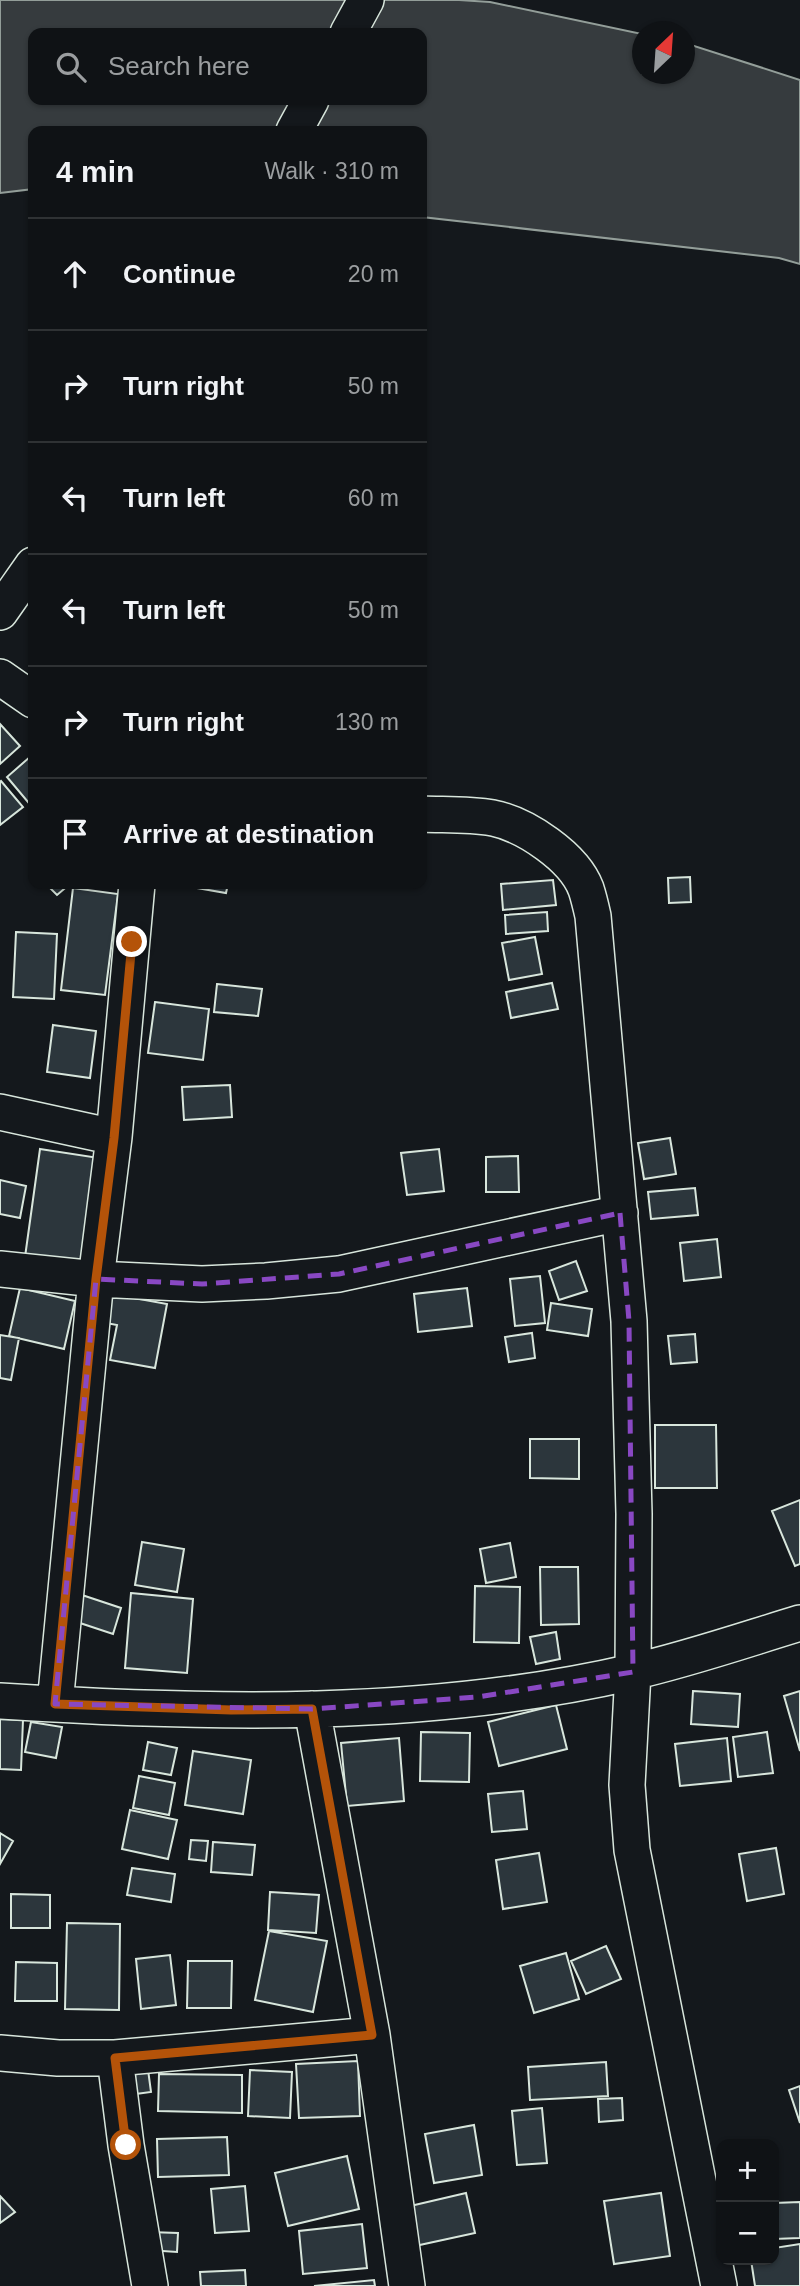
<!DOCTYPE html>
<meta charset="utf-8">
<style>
:root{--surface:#0f1215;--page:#181b1e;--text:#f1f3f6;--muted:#9b9ea0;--line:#2f3234}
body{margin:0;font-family:Arial,sans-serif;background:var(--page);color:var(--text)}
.controls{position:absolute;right:21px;bottom:21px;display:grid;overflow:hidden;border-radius:14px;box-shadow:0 2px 5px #0004}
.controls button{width:63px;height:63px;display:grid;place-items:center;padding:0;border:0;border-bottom:2px solid var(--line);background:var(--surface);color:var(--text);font:35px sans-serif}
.compass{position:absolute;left:632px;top:21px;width:63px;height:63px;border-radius:50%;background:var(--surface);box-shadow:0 2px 5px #0004;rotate:25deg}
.stop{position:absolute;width:21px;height:21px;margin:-16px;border:5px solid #b45309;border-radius:50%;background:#fff}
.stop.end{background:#b45309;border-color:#fff;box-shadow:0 2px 7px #0008}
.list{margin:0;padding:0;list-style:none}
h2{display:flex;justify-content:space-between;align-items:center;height:91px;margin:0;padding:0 28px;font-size:30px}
h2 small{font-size:23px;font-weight:400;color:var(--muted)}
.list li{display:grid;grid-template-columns:46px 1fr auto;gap:21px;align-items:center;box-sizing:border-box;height:112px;padding:0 28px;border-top:2px solid var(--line)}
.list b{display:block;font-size:26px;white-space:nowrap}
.list em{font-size:23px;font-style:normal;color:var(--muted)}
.icon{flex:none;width:38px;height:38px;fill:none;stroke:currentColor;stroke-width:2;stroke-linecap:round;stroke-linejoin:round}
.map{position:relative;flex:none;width:800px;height:2286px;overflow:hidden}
.search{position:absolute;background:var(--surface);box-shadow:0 2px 5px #0004;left:28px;top:28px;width:399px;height:77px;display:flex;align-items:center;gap:18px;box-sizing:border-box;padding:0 24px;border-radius:14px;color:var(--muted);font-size:26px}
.panel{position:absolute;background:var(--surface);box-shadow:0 2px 5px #0004;left:28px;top:126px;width:399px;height:763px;border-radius:14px}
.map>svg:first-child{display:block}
.water{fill:#363b3e;stroke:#939e99;stroke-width:2;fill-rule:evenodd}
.building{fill:#2c363c;stroke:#d8e6dc;stroke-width:2}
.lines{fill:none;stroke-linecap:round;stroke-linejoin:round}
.minor-casing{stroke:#d8e6dc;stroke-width:38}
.minor{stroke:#14181c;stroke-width:35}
.route{stroke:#b45309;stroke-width:9}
.marked{fill:none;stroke:#8948c3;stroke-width:5;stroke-dasharray:14 9;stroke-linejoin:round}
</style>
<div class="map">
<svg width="800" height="2286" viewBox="0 0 800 2286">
<rect width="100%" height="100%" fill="#14181c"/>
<path class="water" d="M0 0H459L490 2 642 34V74H684L685 43 800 80V264L779 258 422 217V131H33V189L0 193ZM33 33H422V100H33Z"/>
<path class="building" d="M0 724 20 746 0 764Z
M31 756 33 758V808L7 777Z
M1 781 23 807 0 825V782Z
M690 877 691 902 669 903 668 878Z
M553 880 556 905 503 910 501 884Z
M46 884H70L57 895Z
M174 884H228L226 893Z
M73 888 118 894 105 995 61 990Z
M547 912 548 931 506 934 505 915Z
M16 932 57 934 54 999 13 997Z
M535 937 542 974 509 980 502 943Z
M552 983 558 1009 511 1018 506 992Z
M217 984 262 989 258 1016 214 1012Z
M155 1002 209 1009 203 1060 148 1053Z
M53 1025 96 1031 90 1078 47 1072Z
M230 1085 232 1117 184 1120 182 1087Z
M670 1138 676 1174 644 1179 638 1143Z
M40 1149 99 1158 84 1265 25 1257Z
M439 1149 444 1191 407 1195 401 1153Z
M518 1156 519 1192H486V1157Z
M0 1180 26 1186 20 1218 0 1214Z
M695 1188 698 1215 651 1219 648 1192Z
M717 1239 721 1277 684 1281 680 1243Z
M576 1261 587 1291 559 1300 549 1271Z
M540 1276 545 1323 515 1326 510 1279Z
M20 1288 75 1301 64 1349 9 1336Z
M467 1288 472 1326 418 1332 414 1294Z
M112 1294 167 1304 155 1368 110 1360 117 1325 106 1323Z
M551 1303 592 1309 588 1336 547 1330Z
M532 1333 535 1358 509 1362 505 1337Z
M695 1334 697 1362 671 1364 668 1336Z
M0 1335 19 1338 11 1380 0 1378Z
M655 1425H716L717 1488H655Z
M530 1439H579V1479L530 1478Z
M800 1500V1564L795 1566 772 1511Z
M142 1542 184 1549 177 1592 135 1585Z
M510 1543 516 1577 486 1583 480 1549Z
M540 1567H578L579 1624 541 1625Z
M475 1586 520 1587 519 1643 474 1642Z
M131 1593 193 1599 187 1673 125 1668Z
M82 1595 121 1608 113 1634 74 1621Z
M556 1632 560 1659 536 1664 530 1637Z
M693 1691 740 1694 738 1727 691 1724Z
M800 1691V1751L784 1696Z
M556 1705 567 1749 499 1766 488 1722Z
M0 1719 23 1720 21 1770 0 1769Z
M31 1722 62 1727 56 1758 25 1752Z
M421 1732 470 1733 469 1782 420 1781Z
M767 1732 773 1773 738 1777 733 1737Z
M399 1738 404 1801 347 1806 341 1743Z
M727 1738 731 1781 680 1786 675 1744Z
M148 1742 177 1748 171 1775 143 1770Z
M193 1751 251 1760 243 1814 185 1805Z
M139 1776 175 1783 169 1815 133 1808Z
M523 1791 527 1829 492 1832 488 1794Z
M130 1810 177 1820 168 1859 122 1849Z
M0 1833 13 1841 0 1864Z
M191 1840 208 1841 206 1861 189 1859Z
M213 1842 255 1845 252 1875 211 1872Z
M776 1848 784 1894 747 1901 739 1854Z
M539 1853 547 1902 503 1909 496 1860Z
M132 1868 175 1874 171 1902 127 1895Z
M270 1892 319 1895 316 1933 268 1930Z
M11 1894 50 1895V1928H11Z
M67 1923 120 1924 119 2010 65 2009Z
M269 1931 327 1941 313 2012 255 2000Z
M606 1946 621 1979 586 1994 571 1961Z
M566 1953 579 1999 534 2013 520 1966Z
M170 1955 176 2005 141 2009 136 1959Z
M188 1961H232L231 2008H187Z
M16 1962 57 1963V2001H15Z
M358 2061 360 2116 299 2118 296 2064Z
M147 2062 151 2092 128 2095 125 2064Z
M606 2062 608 2096 530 2100 528 2067Z
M250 2070 292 2072 290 2118 248 2116Z
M159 2074 242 2075V2113L158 2111Z
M800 2086V2123L789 2090Z
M622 2098 623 2120 599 2122 598 2099Z
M542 2108 547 2163 517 2165 512 2111Z
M474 2125 482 2175 434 2183 425 2134Z
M227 2137 229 2175 158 2177 157 2139Z
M347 2156 359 2209 288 2226 275 2173Z
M245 2186 249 2231 215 2233 211 2189Z
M466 2193 475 2233 415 2246 406 2207Z
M661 2193 670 2256 614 2264 604 2201Z
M0 2196 15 2212 0 2223Z
M800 2202V2238L774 2239V2203Z
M362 2224 367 2268 303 2274 299 2231Z
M149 2232 178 2233 177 2252 148 2250Z
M800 2244V2286H755L751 2260H774V2248Z
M245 2270 246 2286H201L200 2272Z
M374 2280 375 2286H314Z"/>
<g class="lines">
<defs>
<path id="minor" d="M348 33 366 0
M294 131 311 100
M0 612 33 565
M0 677 33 700
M422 814C446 815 469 814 493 818 526 825 574 857 586 889 589 898 591 907 593 916L629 1321 634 1514 633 1672 627 1785 632 1850 719 2286
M0 1112 114 1137
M0 1269 96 1279 202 1284 266 1281 339 1274 620 1213
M0 1701C207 1714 429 1719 632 1672 689 1659 744 1640 800 1623
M55 1704 96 1279 114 1137 137 884
M312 1709 372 2035 407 2286
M0 2053 58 2058H115L126 2145 150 2286
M115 2058 372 2035"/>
</defs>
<use href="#minor" class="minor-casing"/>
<use href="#minor" class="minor"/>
</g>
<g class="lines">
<path class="route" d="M126 2145 115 2058 372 2035 312 1709 231 1710 55 1704 96 1279 114 1138 132 942"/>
</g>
<path class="marked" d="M620 1213 629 1321 633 1672 478 1697 312 1709 55 1704 96 1279 202 1284 339 1274Z"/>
</svg>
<div class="controls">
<button>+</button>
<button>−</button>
</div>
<svg class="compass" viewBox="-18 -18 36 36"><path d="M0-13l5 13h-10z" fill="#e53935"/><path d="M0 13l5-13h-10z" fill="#9b9ea0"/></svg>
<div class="stop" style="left:126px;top:2145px"></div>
<div class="stop end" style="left:132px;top:942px"></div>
<div class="search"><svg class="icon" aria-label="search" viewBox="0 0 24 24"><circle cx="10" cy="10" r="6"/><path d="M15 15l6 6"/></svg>Search here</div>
<section class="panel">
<h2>4 min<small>Walk · 310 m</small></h2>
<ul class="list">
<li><svg class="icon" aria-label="ahead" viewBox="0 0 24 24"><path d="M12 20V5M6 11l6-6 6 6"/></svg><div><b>Continue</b></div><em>20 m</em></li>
<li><svg class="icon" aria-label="right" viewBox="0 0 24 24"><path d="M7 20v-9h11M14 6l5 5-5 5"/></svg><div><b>Turn right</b></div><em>50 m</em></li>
<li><svg class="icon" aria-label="left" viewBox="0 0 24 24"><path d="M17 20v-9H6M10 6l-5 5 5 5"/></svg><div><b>Turn left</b></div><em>60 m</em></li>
<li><svg class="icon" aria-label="left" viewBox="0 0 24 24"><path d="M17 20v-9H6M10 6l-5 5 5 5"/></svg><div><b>Turn left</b></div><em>50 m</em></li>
<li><svg class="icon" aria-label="right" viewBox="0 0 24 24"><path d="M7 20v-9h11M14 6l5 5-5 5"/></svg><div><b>Turn right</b></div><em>130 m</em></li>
<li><svg class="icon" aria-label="arrive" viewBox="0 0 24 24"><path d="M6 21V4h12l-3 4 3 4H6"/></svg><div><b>Arrive at destination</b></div></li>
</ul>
</section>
</div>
